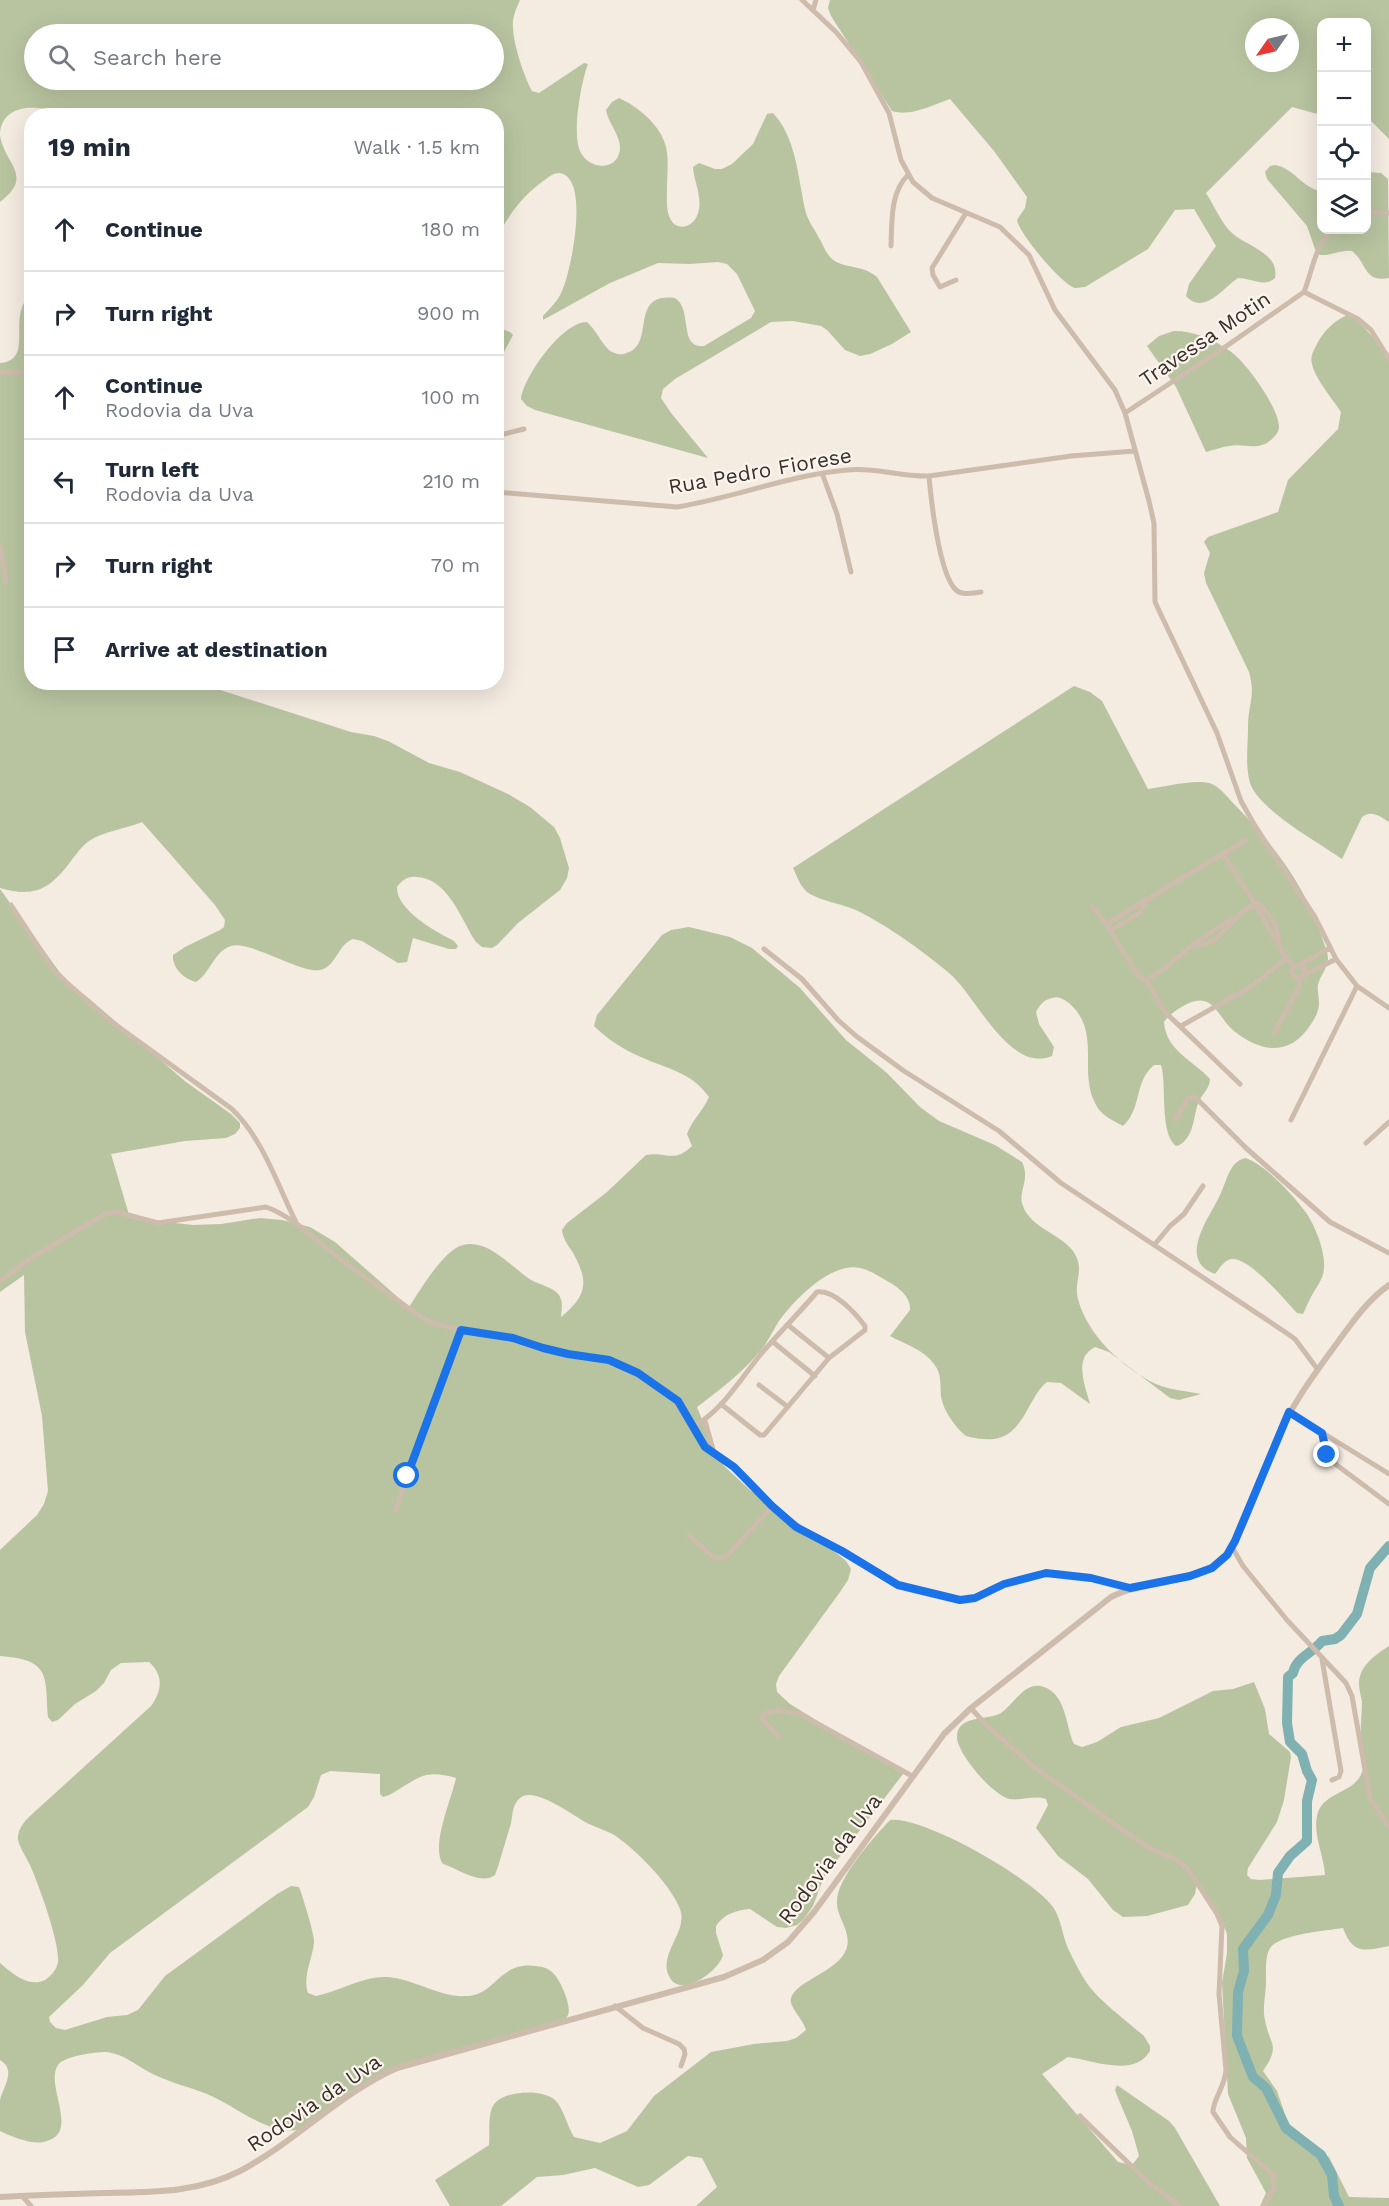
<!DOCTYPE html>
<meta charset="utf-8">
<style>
:root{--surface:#fff;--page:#f6f6f7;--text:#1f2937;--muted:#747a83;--line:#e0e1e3}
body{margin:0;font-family:"Work Sans",sans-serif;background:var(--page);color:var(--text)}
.controls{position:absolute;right:18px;top:18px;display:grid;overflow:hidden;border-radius:12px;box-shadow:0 6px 24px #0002}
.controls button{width:54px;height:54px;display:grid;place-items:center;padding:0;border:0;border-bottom:2px solid var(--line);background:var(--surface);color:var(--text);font:30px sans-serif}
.compass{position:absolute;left:1245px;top:18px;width:54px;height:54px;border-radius:50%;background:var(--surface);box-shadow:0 6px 24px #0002;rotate:236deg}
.stop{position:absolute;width:18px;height:18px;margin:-14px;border:4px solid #1a73e8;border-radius:50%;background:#fff}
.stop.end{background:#1a73e8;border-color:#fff;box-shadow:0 2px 6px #0008}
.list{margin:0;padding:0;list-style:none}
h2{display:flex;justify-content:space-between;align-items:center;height:78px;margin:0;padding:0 24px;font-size:26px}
h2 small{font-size:20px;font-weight:400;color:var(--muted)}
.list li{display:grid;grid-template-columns:39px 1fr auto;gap:18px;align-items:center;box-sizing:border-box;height:84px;padding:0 24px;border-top:2px solid var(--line)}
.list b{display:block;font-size:22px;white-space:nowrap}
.list p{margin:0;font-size:20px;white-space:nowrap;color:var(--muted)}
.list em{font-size:20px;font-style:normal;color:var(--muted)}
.icon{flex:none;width:33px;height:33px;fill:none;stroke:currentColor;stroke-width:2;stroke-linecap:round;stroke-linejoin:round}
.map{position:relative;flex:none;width:1389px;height:2206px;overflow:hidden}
.search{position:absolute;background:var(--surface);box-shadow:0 6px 24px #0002;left:24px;top:24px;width:480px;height:66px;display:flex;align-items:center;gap:15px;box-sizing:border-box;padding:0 21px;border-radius:33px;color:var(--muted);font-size:22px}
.panel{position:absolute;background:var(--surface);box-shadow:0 6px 24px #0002;left:24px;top:108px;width:480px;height:582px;border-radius:24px}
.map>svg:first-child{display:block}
.green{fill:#b8c4a0;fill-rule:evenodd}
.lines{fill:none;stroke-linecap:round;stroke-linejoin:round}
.river{stroke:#7fb0b2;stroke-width:10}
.minor{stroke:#cdbbac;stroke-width:5}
.tertiary{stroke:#cdbbac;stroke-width:6}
.route{stroke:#1a73e8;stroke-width:8}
.labels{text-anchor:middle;stroke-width:4.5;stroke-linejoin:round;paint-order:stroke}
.street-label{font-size:21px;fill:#3b302b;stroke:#fbf5ee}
</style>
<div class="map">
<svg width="1389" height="2206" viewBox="0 0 1389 2206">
<rect width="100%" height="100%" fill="#f4ebe1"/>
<path class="green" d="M0 0H520C516 9 512 18 513 27 513 44 524 76 532 91L539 93 584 63 588 64C581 82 572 133 580 151 588 170 618 172 620 149 621 136 608 123 606 110L612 102 619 98C637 106 661 125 666 147 669 159 667 176 667 188 667 197 666 208 669 216 675 233 694 228 698 213 703 198 694 182 693 167L699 163 715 169H722L732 164 753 144 767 114 773 113C796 137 798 177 805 209 807 220 814 228 819 238 823 244 825 252 831 258 842 269 862 264 877 277L911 332 892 344 870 354 860 356 845 350 827 330 821 326 793 321 771 322 675 379 663 389 661 398 671 413 708 458 535 410 527 406 521 399C524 376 562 322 587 322 596 330 601 343 610 351 614 353 619 355 623 354 659 348 626 292 675 298 693 309 678 349 704 346L751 318 755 311 737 274 727 264 718 262 690 264 658 263 610 283 543 320V316C550 308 558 301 562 291 571 271 589 184 563 174 557 171 550 176 546 179 523 195 510 213 497 237L496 116H64C42 104 3 102 0 133ZM494 34V80H34V34Z
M830 0H1389V139L1367 117 1366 22H1322L1321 115 1292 107 1206 193C1214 205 1221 223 1232 233 1246 246 1280 253 1275 278 1264 288 1252 278 1238 278 1224 287 1204 316 1186 296L1189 284 1216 246 1194 209 1175 210 1148 249 1085 287C1083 287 1077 288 1075 288 1061 284 1019 233 1017 220L1025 208 1027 197 994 151 950 99C932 105 911 117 892 111L831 16 828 8ZM1254 27H1290V63H1254Z
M0 135C4 164 35 175 0 202Z
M1275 165C1294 168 1302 188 1321 191L1322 230H1366L1367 172 1381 173 1388 179 1389 278C1364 283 1367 263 1352 251 1341 249 1331 256 1320 255L1315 249 1307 226 1267 179 1265 172 1270 166Z
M31 294 32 682 206 683 208 686 351 732 374 736 388 741 429 763 460 772 508 794 530 807 554 827 560 838 569 868 567 878 560 890 518 923 497 945 492 948 482 947 476 942C461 920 449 879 417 877 408 876 402 880 397 887 396 910 436 932 454 941L458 946 456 949H449L413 938 407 962 398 963 362 941 353 939C338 944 336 967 320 970 299 973 250 940 231 946 214 951 210 974 196 982 184 979 172 968 173 955L185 947 220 930 224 927 225 920 215 905 142 822C125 829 104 831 89 841 82 846 76 854 71 861 50 889 35 898 0 888V363C36 359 5 317 31 294Z
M1345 316H1353L1389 354V822C1379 816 1372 810 1362 817L1342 859C1318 842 1259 810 1250 783 1245 766 1248 744 1248 727 1248 704 1256 696 1249 672L1206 583 1204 573 1210 553 1204 542 1208 537 1278 512 1288 480 1338 429 1341 412C1333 399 1307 370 1312 355 1313 351 1316 346 1318 342 1324 331 1333 322 1345 316Z
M497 327 510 332 513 335 497 365Z
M1174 331C1194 331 1213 339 1230 351 1246 362 1279 408 1279 427 1279 432 1275 436 1272 439 1258 452 1245 443 1229 446 1221 447 1214 450 1206 452L1176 387 1147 346 1159 336Z
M1074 686 1090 692 1102 701 1148 789C1164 787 1197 778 1212 784 1221 788 1228 798 1235 805 1273 844 1305 885 1322 937 1324 944 1328 952 1328 959 1327 969 1320 976 1318 985 1317 990 1319 997 1319 1003 1319 1014 1312 1023 1306 1031 1285 1057 1258 1050 1234 1031 1216 1016 1214 990 1185 1005 1176 1010 1170 1014 1164 1022 1166 1051 1193 1060 1210 1079 1210 1088 1203 1093 1199 1101 1194 1112 1195 1127 1187 1138 1184 1142 1181 1145 1176 1146 1159 1133 1167 1083 1161 1065H1154C1133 1083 1143 1107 1123 1126 1112 1120 1100 1115 1095 1103 1078 1070 1102 1032 1069 1003 1063 999 1059 996 1052 998 1043 1000 1040 1005 1036 1012L1039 1024 1054 1047 1052 1056C1009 1074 975 994 949 973 923 951 888 926 858 911 843 904 817 900 807 892 800 886 797 876 793 868Z
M0 889 68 984 86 996 186 1082 231 1114 240 1123V1128L235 1134 226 1138 185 1141 111 1154 130 1218 193 1225 221 1224 260 1218 282 1220 310 1227 335 1242 409 1307C420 1291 443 1250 463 1245 488 1238 512 1268 531 1280 540 1285 553 1287 559 1295 564 1303 561 1310 561 1317 588 1295 589 1281 572 1251 567 1244 563 1238 562 1230L567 1223 607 1192 646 1155C667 1151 673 1164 692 1146L687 1134C692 1120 703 1111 709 1097 690 1071 669 1070 641 1057 624 1050 607 1039 594 1026L597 1015 662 935 671 930 689 927 730 937 752 948 800 988 846 1040 887 1073 920 1107 939 1121 995 1145 1022 1162C1031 1180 1017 1192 1023 1206 1031 1228 1059 1233 1073 1251 1086 1270 1073 1281 1078 1299 1087 1335 1124 1369 1156 1384 1170 1390 1186 1391 1201 1394L1179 1400 1170 1398 1109 1352 1095 1347C1073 1358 1085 1385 1090 1404L1061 1383 1047 1382C1039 1388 1035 1397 1030 1405 1014 1436 1001 1445 966 1436 955 1427 943 1410 941 1396 940 1384 942 1374 934 1364 924 1350 905 1344 890 1336L910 1310C911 1297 899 1288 889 1282 880 1277 870 1270 860 1268 831 1262 795 1299 779 1321 773 1330 769 1340 762 1349 744 1371 720 1390 697 1407L714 1451 724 1466 751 1491 782 1510 839 1555 846 1561 851 1569 848 1580 840 1592 779 1676 776 1684 777 1692 790 1704 903 1774 824 1877 813 1906 803 1920 797 1925 786 1928 777 1927 750 1909C736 1910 724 1914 716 1926V1933L723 1955C719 1971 682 1998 670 1978 656 1955 689 1932 680 1909 672 1887 640 1854 621 1840 612 1832 600 1829 589 1824 575 1817 534 1785 520 1798 511 1805 513 1818 510 1827 505 1842 500 1862 495 1875 481 1886 457 1868 443 1864 430 1847 452 1798 456 1778 422 1768 417 1780 389 1795L383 1797 380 1794V1774L330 1771 321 1775 314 1797 308 1807 110 1953 83 1985 49 2017 50 2022 56 2028 65 2030 107 2017 127 2015 138 2010 165 1976 277 1894 291 1886 299 1887C302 1894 315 1936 314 1942 313 1958 302 1977 308 1993L316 1996C340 1991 363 1976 387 1977 415 1979 440 1998 467 1996 497 1994 499 1961 536 1966 543 1967 548 1968 553 1973 560 1979 572 2006 568 2015 567 2018 562 2021 558 2023L383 2075 349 2092 299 2130C265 2134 236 2106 207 2094 190 2087 171 2083 155 2075 139 2068 124 2053 105 2052 95 2052 64 2056 58 2065 44 2086 82 2134 44 2142 32 2145 10 2136 0 2131 0 2121 0 2110 0 2100 3 2087 17 2070 0 2060V1963C12 1973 28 1988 45 1980 51 1976 57 1969 58 1962 60 1943 38 1883 30 1865 26 1857 20 1848 18 1840 17 1830 24 1822 30 1816L151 1706C162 1691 164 1675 149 1662L121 1663 111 1670 104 1683 96 1691 75 1704 58 1720 52 1722 48 1717C45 1675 51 1660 0 1656V1550L37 1515 44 1504 48 1491 42 1416 25 1332 24 1275 0 1292Z
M1245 1158C1264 1163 1296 1198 1307 1214 1316 1228 1325 1251 1324 1267 1324 1279 1316 1287 1311 1297 1308 1302 1306 1308 1303 1314L1297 1313C1286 1301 1249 1257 1232 1259 1225 1259 1219 1269 1215 1274 1176 1260 1210 1217 1220 1195 1227 1181 1229 1162 1245 1158Z
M1389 1646V1946C1365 1951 1353 1955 1343 1928 1326 1931 1276 1934 1269 1950 1265 1959 1266 1973 1266 1983 1266 1994 1262 2008 1265 2020 1270 2047 1281 2044 1263 2071L1277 2091 1293 2137 1329 2157 1349 2197 1389 2198V2206H1260L1266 2193 1247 2158 1246 2138 1228 2094 1222 1983 1227 1953V1934L1221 1919 1197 1883 1195 1894 1188 1905 1147 1916 1123 1917 1113 1910 1088 1879 1058 1856 1036 1828 1048 1805 1046 1799C1033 1795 1022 1801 1010 1799 993 1796 958 1754 957 1738 956 1714 988 1721 1001 1713 1016 1703 1027 1675 1050 1690 1067 1702 1066 1727 1074 1744L1082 1747 1097 1742 1121 1727 1159 1718 1213 1691 1233 1689 1254 1682 1265 1709 1269 1734 1290 1752 1291 1757 1284 1800 1277 1822 1248 1868 1247 1875 1251 1879 1259 1880 1325 1875C1324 1856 1313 1835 1317 1816 1322 1791 1355 1794 1362 1772 1366 1762 1363 1750 1361 1740 1360 1727 1362 1715 1362 1702 1361 1696 1359 1690 1359 1684 1359 1666 1375 1655 1389 1646Z
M890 1820C924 1816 1033 1879 1053 1907 1061 1919 1062 1933 1067 1946 1073 1959 1081 1975 1089 1986 1100 2001 1129 2023 1144 2036L1150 2046V2051C1135 2078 1092 2060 1068 2057L1042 2074 1118 2162 1132 2165 1139 2156 1132 2131 1118 2098 1115 2090 1117 2085 1169 2121 1175 2128 1220 2206H696L717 2187 702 2158 688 2156 649 2185 638 2187 595 2168 563 2175 537 2177 501 2206H450L435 2180 489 2145C490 2134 488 2118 492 2108 499 2090 542 2088 555 2100 564 2109 567 2126 574 2137L600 2143 627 2131 654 2096 711 2052 754 2044 787 2041 796 2038 806 2030C804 2020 788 2006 791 1998 796 1981 838 1971 846 1950 853 1932 836 1918 837 1901 837 1878 874 1837 890 1820Z"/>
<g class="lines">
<path class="river" d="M1339 2206 1334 2196 1332 2175 1321 2155 1286 2128 1266 2088 1253 2077 1237 2036 1238 1992 1244 1971 1243 1949 1268 1915 1276 1895 1278 1873 1290 1856 1307 1841V1801L1312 1780 1307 1771 1302 1754 1290 1742 1287 1723 1288 1677 1293 1673C1296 1657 1313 1653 1322 1641L1335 1639 1341 1635 1357 1614 1370 1568 1389 1546"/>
<path class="minor" d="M802 0 836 32 861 62 889 113 901 160 913 182 932 198 1000 227 1029 255 1055 310 1115 390 1125 413 1149 501 1154 523 1155 602 1217 733 1241 801 1255 826 1315 917 1336 959 1357 986 1389 1008
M813 10 816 0
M1366 212 1389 213
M891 246C892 223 890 192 908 175
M956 280 940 287 933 275 932 268 966 213
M1304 292 1358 319 1371 330 1389 359
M1304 292C1313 269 1314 248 1332 230
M0 372 32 373
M1125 413 1228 345 1304 292
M496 436 524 429
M822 473 837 514 851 572
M929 476C931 500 939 572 955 589 961 596 973 593 981 592
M496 492 677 507C734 498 789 475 847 470 875 467 901 477 929 476L1071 456 1135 451
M0 545 6 582
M1223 854 1255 904 1286 958 1294 966 1298 965 1304 968 1305 972 1302 978H1295L1291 971 1294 966
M1255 904H1259C1269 914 1280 928 1278 942
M11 905 53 969 65 981 109 1020 232 1109C263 1139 277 1184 296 1222
M1092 906 1106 924 1139 977 1146 980 1164 1011 1240 1084
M1106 924 1246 840
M1110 931 1139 913 1146 901
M1194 944C1214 949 1227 926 1239 915 1244 911 1250 907 1255 904
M764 949 802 979 838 1020 856 1036 904 1071 999 1131 1061 1183 1285 1332 1295 1339 1318 1370
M1300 965 1330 948
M1303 976 1336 959
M1146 980 1165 968 1196 942 1231 919H1235
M1181 1026 1252 986 1286 958
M1274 1033 1299 987 1300 979
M1176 1119 1188 1098 1195 1097 1246 1148 1330 1222 1389 1253
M1291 1120 1357 986
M1366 1143 1389 1122
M1155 1244 1170 1226 1184 1214 1203 1186
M0 1281 31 1258 105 1214 117 1212 158 1223 266 1207C294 1217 315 1240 339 1258 365 1278 393 1296 419 1316L433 1323 461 1330 513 1338 544 1348 568 1354 609 1360 638 1373 678 1401 705 1447 734 1467 783 1517 811 1536 842 1551 898 1585 931 1594 967 1600 1003 1584 1038 1574 1056 1573 1091 1578 1130 1589
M788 1325 829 1358
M773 1342 815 1376
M759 1385 788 1407
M1289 1412 1389 1474
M705 1421 714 1453
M692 1427C722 1412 740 1379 761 1354 779 1333 799 1313 817 1292 834 1289 856 1314 865 1326V1330L829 1358 764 1435H760L721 1404
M1322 1433 1327 1455 1330 1460 1389 1504
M396 1510 417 1445 461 1330
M689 1536 715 1558H722L729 1554 772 1506
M1232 1547 1243 1566 1287 1620 1346 1683 1352 1696 1370 1798 1389 1827
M1322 1659 1341 1771 1339 1777 1332 1780
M971 1708 985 1724 1034 1767 1147 1847 1177 1860 1188 1869 1217 1914 1222 1926 1219 1994 1226 2070C1225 2087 1213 2099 1213 2112L1230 2137 1273 2175 1274 2187 1264 2206
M779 1737 762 1719 763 1714 778 1710 800 1714 912 1776
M615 2006 643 2028 679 2044 684 2049 685 2054 681 2066
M1080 2116 1148 2182 1180 2206
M22 2196 31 2206"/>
<path class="tertiary" d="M0 2197C35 2195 70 2194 105 2193 151 2192 198 2193 240 2171 295 2142 339 2094 397 2068L724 1977 763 1960 788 1942 814 1912 944 1734 971 1708 1111 1597C1142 1581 1195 1583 1219 1563 1240 1546 1265 1468 1277 1439 1291 1406 1311 1379 1332 1350 1349 1327 1365 1302 1389 1285"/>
</g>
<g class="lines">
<path class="route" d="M407 1476 461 1330 513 1338 543 1348 568 1354 609 1360 638 1373 678 1401 705 1447 734 1467 772 1506 796 1527 842 1551 898 1585 960 1600 975 1598 1004 1584 1046 1573 1091 1578 1130 1588 1190 1576 1212 1568 1227 1555 1235 1541 1289 1412 1322 1433 1327 1455"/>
</g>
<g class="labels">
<g class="street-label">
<text transform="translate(1205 339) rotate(-34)" y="7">Travessa Motin</text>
<text transform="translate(760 471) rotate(-10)" y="7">Rua Pedro Fiorese</text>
<text transform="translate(830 1859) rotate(-53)" y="7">Rodovia da Uva</text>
<text transform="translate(314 2103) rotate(-34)" y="7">Rodovia da Uva</text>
</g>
</g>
</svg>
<div class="controls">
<button>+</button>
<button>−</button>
<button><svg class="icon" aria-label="locate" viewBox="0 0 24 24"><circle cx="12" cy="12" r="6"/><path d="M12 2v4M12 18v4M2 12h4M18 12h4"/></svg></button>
<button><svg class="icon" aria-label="layers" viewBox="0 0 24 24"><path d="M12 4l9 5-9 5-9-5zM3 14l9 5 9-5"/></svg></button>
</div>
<svg class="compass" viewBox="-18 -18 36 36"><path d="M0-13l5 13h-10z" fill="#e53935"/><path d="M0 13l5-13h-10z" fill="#747a83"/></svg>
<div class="stop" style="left:407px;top:1476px"></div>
<div class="stop end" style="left:1327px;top:1455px"></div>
<div class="search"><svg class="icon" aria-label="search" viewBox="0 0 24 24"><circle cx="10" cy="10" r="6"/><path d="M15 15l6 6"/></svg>Search here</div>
<section class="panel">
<h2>19 min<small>Walk · 1.5 km</small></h2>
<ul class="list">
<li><svg class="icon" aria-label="ahead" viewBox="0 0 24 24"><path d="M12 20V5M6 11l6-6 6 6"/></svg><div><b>Continue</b></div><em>180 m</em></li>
<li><svg class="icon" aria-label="right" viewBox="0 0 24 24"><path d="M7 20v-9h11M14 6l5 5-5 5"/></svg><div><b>Turn right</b></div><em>900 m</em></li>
<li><svg class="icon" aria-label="ahead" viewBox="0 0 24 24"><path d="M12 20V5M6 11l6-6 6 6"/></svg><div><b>Continue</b><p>Rodovia da Uva</p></div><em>100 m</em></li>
<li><svg class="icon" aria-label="left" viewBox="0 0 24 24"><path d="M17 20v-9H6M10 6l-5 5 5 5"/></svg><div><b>Turn left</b><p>Rodovia da Uva</p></div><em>210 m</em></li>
<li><svg class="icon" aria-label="right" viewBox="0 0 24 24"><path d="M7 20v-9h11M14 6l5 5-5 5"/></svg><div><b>Turn right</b></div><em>70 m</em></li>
<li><svg class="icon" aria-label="arrive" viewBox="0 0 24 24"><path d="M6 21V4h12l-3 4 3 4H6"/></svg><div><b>Arrive at destination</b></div></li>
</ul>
</section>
</div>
